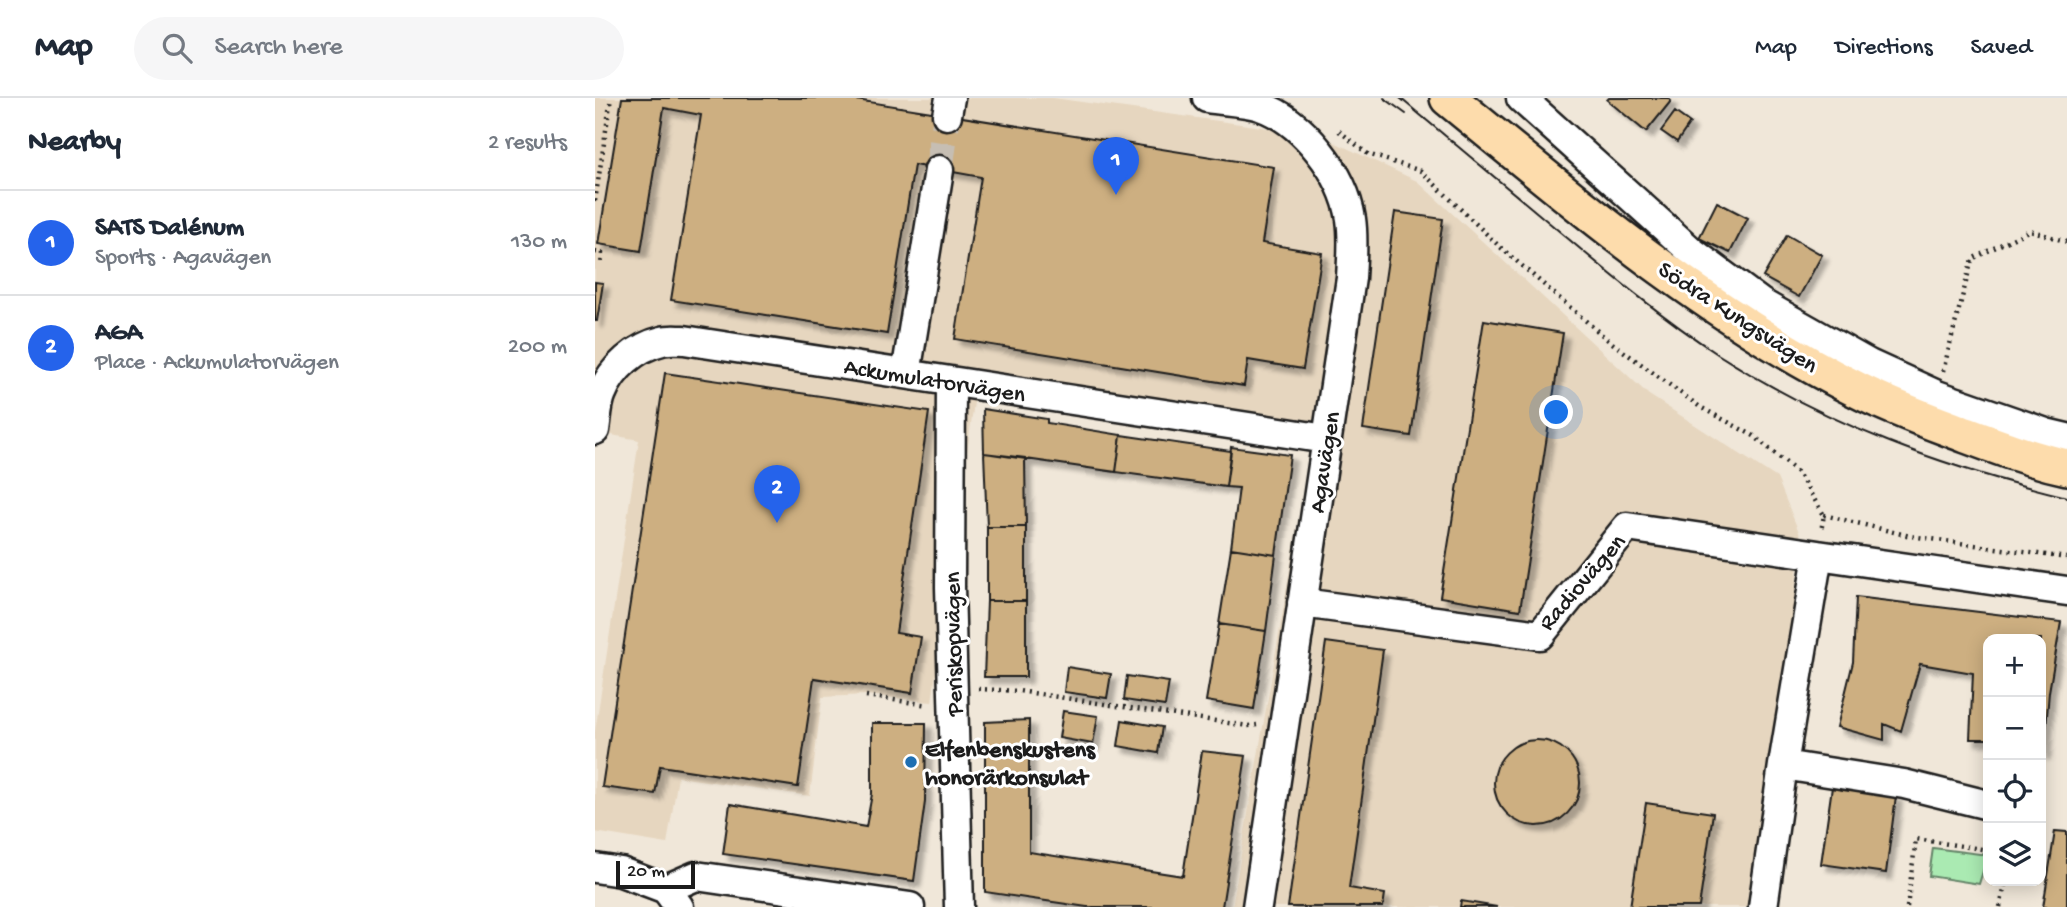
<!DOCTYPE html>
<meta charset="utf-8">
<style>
:root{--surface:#fff;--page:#f6f6f7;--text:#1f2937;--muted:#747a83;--line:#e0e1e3;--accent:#2563eb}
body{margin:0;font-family:"Gochi Hand",sans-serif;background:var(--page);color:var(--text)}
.controls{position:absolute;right:21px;bottom:21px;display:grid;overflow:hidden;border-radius:14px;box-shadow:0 4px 18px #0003}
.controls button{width:63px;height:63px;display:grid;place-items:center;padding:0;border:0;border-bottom:2px solid var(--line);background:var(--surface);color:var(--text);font:35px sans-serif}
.scale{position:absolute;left:21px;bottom:18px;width:79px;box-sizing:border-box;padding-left:7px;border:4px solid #1c1c1c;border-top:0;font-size:19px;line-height:24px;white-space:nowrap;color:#1c1c1c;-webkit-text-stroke:5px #fff;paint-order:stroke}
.you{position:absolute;left:962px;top:315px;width:24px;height:24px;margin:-18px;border:5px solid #fff;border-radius:50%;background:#1a73e8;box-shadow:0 0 0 10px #1a73e833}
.badge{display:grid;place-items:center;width:46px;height:46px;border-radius:50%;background:var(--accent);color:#fff;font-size:23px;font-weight:700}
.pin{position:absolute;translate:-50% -58px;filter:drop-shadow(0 2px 4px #0008)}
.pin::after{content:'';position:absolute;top:37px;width:24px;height:21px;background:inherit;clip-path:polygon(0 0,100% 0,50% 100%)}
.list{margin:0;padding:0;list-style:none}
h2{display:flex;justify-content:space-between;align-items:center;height:91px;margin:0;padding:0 28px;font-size:30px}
h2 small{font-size:23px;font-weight:400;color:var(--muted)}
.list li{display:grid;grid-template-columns:46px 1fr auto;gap:21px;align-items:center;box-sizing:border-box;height:105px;padding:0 28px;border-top:2px solid var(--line)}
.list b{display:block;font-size:26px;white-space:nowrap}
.list p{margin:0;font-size:23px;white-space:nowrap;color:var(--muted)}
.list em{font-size:23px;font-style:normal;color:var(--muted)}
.icon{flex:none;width:38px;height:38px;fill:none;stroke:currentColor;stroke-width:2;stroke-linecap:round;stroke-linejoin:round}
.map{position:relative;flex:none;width:1472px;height:809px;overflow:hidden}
header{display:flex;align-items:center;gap:42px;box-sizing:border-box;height:98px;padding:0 35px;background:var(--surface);border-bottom:2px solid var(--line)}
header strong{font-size:33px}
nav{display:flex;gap:38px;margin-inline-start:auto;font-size:24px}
.search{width:490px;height:63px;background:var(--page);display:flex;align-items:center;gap:18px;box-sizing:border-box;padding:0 24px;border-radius:38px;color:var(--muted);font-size:26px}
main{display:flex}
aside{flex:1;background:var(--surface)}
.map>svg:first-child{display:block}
.built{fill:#e6d6bf}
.green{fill:#aaeab2;stroke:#638367;stroke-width:2}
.building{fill:#cdaf81;stroke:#1c1c1c;stroke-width:2;filter:url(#shadow)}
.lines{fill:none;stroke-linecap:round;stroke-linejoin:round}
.minor-tunnel{stroke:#c6beb3;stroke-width:28;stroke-dasharray:28 14;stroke-linecap:butt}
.minor-casing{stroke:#1c1c1c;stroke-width:33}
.major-casing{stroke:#1c1c1c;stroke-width:40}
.path{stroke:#1c1c1c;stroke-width:4.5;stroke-dasharray:2 5;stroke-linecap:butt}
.minor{stroke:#fff;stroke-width:28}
.major{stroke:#fddcac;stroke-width:35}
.tram{stroke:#1c1c1c;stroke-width:2}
.poi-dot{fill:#1f6fb2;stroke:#fff;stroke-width:2.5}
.labels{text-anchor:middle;stroke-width:6;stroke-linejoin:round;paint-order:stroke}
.street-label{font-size:24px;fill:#1c1c1c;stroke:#fff}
.poi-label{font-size:24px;font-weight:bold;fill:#1c1c1c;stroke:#fff;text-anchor:start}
</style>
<header>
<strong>Map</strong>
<div class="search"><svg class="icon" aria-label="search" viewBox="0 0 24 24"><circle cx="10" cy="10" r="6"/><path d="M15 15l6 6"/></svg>Search here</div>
<nav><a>Map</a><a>Directions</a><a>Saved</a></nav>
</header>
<main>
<aside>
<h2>Nearby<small>2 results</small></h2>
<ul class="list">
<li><span class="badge">1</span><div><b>SATS Dalénum</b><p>Sports · Agavägen</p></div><em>130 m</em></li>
<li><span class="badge">2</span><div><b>AGA</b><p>Place · Ackumulatorvägen</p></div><em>200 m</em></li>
</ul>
</aside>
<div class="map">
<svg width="1472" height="809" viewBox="0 0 1472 809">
<defs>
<filter id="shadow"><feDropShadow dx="6" dy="6" stdDeviation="2" flood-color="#0004"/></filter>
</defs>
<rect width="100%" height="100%" fill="#f0e7d9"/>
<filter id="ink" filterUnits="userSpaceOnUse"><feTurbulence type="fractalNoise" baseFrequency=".0143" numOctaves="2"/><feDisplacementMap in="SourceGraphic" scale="14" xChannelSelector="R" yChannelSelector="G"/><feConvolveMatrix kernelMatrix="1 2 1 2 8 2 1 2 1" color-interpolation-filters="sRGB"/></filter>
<g filter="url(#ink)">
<path class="built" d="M0 0H458L724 37 822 83 1054 297 1182 380 1206 439 1165 809H637L719 332 382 283 337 604 272 597 227 599 215 698 83 679 72 746 0 734V634L44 342 0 334Z"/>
<path class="green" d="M1338 750 1393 757 1384 786 1334 778Z"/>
<path class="building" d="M27 0H249L679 69 667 145 727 155 708 271 653 262 649 288 360 241 386 79 319 67 292 236 76 202 106 17 69 10 46 153 3 146Z
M1014 0H1073L1076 3 1051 34 1012 2Z
M1080 14 1095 25 1082 44 1066 33Z
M1122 104 1153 120 1135 155 1104 140Z
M800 114 848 121 816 338 768 331Z
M1192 137 1227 157 1204 199 1168 179Z
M0 184 8 185 2 223H0Z
M889 222 968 235 925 512 845 499Z
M70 275 334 314 301 535 326 539 317 595 219 580 203 689 65 668 60 696 7 689Z
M388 311 452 321V325L526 337 521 374 389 355Z
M526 337 636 353 631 389 521 374Z
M636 349 695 357 681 457 636 450 644 390 631 389Z
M389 355 430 360 431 429H392Z
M392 429H431V503H392Z
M636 450 681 457 671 533 624 526Z
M1261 499 1466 524 1454 594 1449 655H1446V541H1393V641H1375L1378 575 1325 566 1306 633 1289 626V642L1242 629 1258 564Z
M392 503H431V579H389Z
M624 526 671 533 659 611 611 603Z
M731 544 788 552 754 790 790 796 788 809H693Z
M472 569 516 576 512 600 469 594Z
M532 578 574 584 570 608 529 602Z
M468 613 503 618 498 646 464 640Z
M434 622V754L588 778 607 653 651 658 627 809H492L390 794V624Z
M527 622 567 629 563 655 523 648Z
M277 625H331L330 704 319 783 128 756 135 706 271 729 277 696Z
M899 685a43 43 0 1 1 86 0a43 43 0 1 1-86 0Z
M1237 689 1301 698 1291 775 1226 766Z
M1051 705 1118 715 1104 809H1035Z
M1460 733 1472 734V809H1448Z
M866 803 902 809H865Z"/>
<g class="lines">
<path class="minor-tunnel" d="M344 72 352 17"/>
<defs>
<path id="minor" d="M612 0C629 3 649 3 665 8 708 23 749 76 756 121 759 141 757 160 756 180L662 809
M926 0 1096 153 1166 205 1274 266 1342 297 1451 335 1472 340
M352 17 355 0
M311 276 344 72
M356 283 355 489 364 809
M0 332C2 320 2 306 7 295 17 270 41 249 67 243 74 241 82 242 89 242L731 341
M1223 457 1472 493
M707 505 945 537 1032 429 1223 457 1188 667 1168 809
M1188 667 1309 686 1393 707
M0 770 26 774 71 791 84 809
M71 791 101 778 315 809"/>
<path id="major" d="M853 0C983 106 1112 217 1263 292 1296 309 1332 322 1366 335 1401 348 1435 361 1472 369"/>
</defs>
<use href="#minor" class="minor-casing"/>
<use href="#major" class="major-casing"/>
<path class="path" d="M744 33 773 56 826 73 904 148 1013 242 1105 309 1159 338 1203 375 1229 417 1226 433
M0 103 16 0
M0 154 7 155 6 167
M1348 273 1377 161 1435 132 1472 144
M1229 417 1315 438 1472 460
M383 591 424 593 653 628 662 627
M271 598 333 607
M1312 809 1321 741 1393 752
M1405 809 1411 783"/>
<use href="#minor" class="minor"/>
<use href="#major" class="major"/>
<path class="tram" d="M789 0 811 16
M805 0C858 44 911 89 964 133 1016 177 1068 220 1124 257 1233 327 1347 369 1472 399"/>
</g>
</g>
<circle class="poi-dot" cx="316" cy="664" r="7"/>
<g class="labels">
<g class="street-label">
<text transform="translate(1144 218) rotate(33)" y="8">Södra Kungsvägen</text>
<text transform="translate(340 281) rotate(9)" y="8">Ackumulatorvägen</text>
<text transform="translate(728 364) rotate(-81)" y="8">Agavägen</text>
<text transform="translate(986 483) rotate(-49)" y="8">Radiovägen</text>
<text transform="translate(357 546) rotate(-91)" y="8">Periskopvägen</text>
</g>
<g class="poi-label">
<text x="330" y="658">Elfenbenskustens<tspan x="330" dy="28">honorärkonsulat</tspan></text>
</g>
</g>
</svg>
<div class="controls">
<button>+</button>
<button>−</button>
<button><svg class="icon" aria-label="locate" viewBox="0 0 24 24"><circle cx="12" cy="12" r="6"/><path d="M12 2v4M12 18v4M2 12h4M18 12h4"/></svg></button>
<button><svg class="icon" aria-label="layers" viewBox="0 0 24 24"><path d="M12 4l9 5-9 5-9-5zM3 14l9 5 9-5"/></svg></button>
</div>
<div class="scale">20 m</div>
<div class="you"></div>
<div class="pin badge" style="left:521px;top:97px">1</div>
<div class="pin badge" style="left:182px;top:425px">2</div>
</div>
</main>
